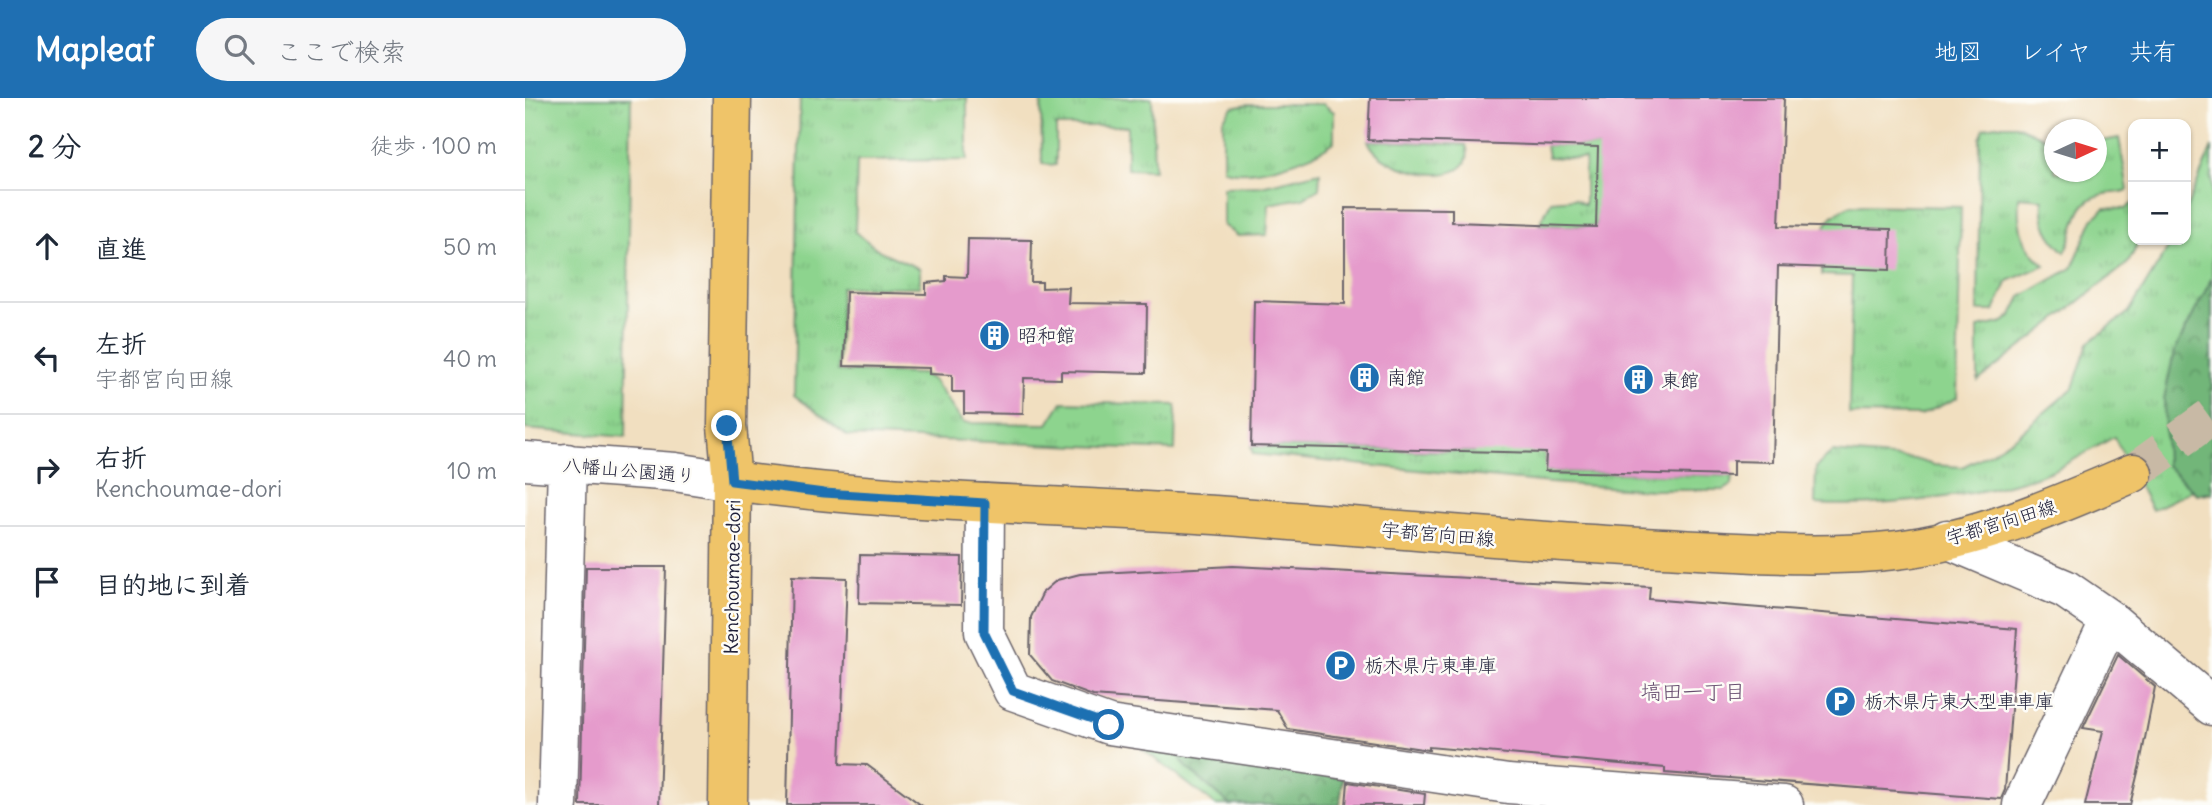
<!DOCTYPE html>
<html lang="ja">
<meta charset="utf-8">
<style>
:root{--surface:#fff;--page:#f6f6f7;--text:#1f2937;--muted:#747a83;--line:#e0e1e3;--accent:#1f6fb2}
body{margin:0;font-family:Delius,"Klee One",sans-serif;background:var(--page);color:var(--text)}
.controls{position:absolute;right:21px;top:21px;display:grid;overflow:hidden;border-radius:14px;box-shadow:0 2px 5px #0004}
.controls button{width:63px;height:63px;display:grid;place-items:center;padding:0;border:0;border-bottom:2px solid var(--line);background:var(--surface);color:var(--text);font:35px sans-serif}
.compass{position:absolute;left:1519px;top:21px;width:63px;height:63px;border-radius:50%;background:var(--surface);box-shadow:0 2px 5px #0004;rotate:86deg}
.stop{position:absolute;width:21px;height:21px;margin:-16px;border:5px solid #1f6fb2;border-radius:50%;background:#fff}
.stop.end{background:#1f6fb2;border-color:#fff;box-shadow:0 2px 7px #0008}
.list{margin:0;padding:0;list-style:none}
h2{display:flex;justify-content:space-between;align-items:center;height:91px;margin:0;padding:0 28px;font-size:30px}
h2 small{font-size:23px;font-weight:400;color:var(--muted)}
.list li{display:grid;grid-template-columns:46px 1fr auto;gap:21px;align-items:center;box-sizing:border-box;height:112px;padding:0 28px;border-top:2px solid var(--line)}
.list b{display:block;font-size:26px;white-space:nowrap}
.list p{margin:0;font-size:23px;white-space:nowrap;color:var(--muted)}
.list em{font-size:23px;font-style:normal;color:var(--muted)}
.icon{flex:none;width:38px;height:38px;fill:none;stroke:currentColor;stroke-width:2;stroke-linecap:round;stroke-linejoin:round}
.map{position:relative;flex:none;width:1687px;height:707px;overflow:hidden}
header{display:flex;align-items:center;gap:42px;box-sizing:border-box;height:98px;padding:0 35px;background:var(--accent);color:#fff}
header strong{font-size:33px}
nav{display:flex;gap:38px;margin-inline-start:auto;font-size:24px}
.search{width:490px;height:63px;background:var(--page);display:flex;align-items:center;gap:18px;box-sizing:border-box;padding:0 24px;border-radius:38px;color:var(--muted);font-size:26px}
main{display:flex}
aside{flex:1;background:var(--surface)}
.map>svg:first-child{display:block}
.grass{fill:url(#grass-tufts);stroke:#587b64;stroke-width:2}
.forest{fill:url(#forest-crowns);stroke:#4a6c5a;stroke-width:2}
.building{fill:#e59bcc}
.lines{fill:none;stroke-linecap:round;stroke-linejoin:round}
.major-tunnel{stroke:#c8b9a5;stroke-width:38;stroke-dasharray:38 19;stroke-linecap:butt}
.minor-casing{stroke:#6a646a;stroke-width:41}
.major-casing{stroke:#6a646a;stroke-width:41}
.minor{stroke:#fff;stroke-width:38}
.major{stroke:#efc469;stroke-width:38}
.route{stroke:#1f6fb2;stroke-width:9}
.labels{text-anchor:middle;stroke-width:5;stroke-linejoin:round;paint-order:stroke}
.poi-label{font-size:19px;fill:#22223b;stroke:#fdfcf7;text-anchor:start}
.street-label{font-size:19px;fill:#22223b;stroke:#fdfcf7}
.neighbourhood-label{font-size:21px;fill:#664c6e;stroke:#fdfcf7}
</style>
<header>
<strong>Mapleaf</strong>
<div class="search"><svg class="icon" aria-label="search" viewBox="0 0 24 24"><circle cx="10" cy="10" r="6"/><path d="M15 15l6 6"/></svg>ここで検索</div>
<nav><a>地図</a><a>レイヤ</a><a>共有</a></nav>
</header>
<main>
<aside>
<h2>2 分<small>徒歩 · 100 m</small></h2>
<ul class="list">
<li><svg class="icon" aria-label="ahead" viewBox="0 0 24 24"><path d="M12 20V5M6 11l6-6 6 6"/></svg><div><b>直進</b></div><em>50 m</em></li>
<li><svg class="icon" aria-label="left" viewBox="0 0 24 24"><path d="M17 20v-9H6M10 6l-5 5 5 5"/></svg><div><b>左折</b><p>宇都宮向田線</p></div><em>40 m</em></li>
<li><svg class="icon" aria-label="right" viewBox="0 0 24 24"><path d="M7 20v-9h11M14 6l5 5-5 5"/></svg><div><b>右折</b><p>Kenchoumae-dori</p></div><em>10 m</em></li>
<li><svg class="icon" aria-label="arrive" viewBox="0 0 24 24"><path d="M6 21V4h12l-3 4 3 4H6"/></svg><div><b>目的地に到着</b></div></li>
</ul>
</aside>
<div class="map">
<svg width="1687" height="707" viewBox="0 0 1687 707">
<defs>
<pattern id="grass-tufts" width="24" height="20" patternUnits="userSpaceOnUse" patternTransform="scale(1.75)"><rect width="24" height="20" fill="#8dd48e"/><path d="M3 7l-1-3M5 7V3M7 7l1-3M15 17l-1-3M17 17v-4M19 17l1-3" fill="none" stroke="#79b67b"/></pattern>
<pattern id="forest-crowns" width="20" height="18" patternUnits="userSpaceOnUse" patternTransform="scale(1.75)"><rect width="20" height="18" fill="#72b679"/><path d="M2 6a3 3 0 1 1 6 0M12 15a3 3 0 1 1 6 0" fill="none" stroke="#5d9464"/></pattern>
</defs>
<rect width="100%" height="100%" fill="#fdfcf7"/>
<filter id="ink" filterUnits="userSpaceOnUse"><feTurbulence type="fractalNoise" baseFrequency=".0143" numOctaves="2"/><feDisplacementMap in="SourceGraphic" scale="14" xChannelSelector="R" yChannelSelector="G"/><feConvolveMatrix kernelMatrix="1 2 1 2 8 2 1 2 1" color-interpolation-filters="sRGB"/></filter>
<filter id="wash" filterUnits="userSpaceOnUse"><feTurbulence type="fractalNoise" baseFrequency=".00686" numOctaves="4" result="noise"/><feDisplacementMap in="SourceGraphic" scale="28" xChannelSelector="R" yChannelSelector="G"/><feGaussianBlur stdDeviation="1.57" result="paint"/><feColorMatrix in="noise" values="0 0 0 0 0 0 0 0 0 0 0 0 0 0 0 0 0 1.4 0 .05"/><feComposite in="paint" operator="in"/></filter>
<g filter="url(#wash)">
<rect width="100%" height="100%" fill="#f1dfc0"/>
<path class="grass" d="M0 0H106L101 339 0 331Z
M275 0H442V62L332 63 330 134 355 153 395 171V189H316L313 273 398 276 409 283 438 325 523 326 537 304 651 307 650 352 323 338 269 297Z
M516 0H627L629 72 602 71V28H531V67L517 66Z
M723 6H798L809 14V44C788 61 723 82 698 71V21L707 9Z
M1470 27H1491L1529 44 1530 74H1572V44L1594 40 1603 92C1594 96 1586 94 1576 97 1548 103 1552 134 1540 154 1523 139 1516 123 1518 101L1494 99C1492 128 1497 149 1520 167L1483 183 1469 213H1453L1455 41 1459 30Z
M843 42 941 47C956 95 853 76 843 42Z
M1021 47 1080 49 1071 129 1014 127 1026 103 1049 101 1060 107V61L1023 59Z
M1687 49V193L1641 367 1668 392 1627 412 1589 339C1570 349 1552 361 1533 370 1471 398 1357 410 1290 406L1291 369 1308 354 1389 361 1409 367 1437 369 1465 355 1493 337 1548 290 1563 245 1604 214 1648 142H1661V111Z
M795 74 794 91 778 100 744 106 742 137 712 138 698 127V89L736 88Z
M1608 105V142H1615L1603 165 1453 283V230L1479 224 1487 217 1496 199 1547 170 1568 121 1580 110 1600 111Z
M1327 107 1436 109 1432 300 1396 317 1324 316 1327 178 1297 177C1297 142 1290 121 1327 107Z
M952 210 1021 355V373L1208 378 1207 387 1199 392H1127L1025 385 728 356 726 348 948 354Z
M616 650 653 656 707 707H691Z"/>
<path class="forest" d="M1687 180V395L1672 396 1641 367 1639 301 1649 254Z
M653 656 818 680 815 707H705L661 669Z"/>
<g id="blocks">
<path class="building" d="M845 0H1259L1254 128 1366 131 1365 172 1253 168 1248 364 1208 363V378L1020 373 1021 355 726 348 729 203 820 206V110L927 111V124L1071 129 1073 49 843 42Z
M443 141 507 142 506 184H517V190L544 189 543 205 622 206 621 275 536 273V281L499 280 498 316 439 315V294H427V277L404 276V270L319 268 321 194 401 196V185L421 183V178L442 179Z
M335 457 437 459 436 507 334 505Z
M708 468 1125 489 1124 501 1492 531 1480 692 1476 701 1140 675V670L904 649V652L763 631 752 612 568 598 527 583 505 557 506 519 518 494 532 482 555 476Z
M61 469H141L134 707H55Z
M267 478 322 480 315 666 342 667 396 707H262Z
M1593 557 1630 589 1615 666 1605 707H1560L1578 633 1558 630Z
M823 684 900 696 899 707H821Z"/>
</g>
</g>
<g filter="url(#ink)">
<use href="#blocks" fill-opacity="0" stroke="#6a646a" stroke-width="2"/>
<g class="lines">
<path class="major-tunnel" d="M1608 375 1687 318"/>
<defs>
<path id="minor" d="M0 363 150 374 207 383
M460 405 459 534 488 593 584 627 983 686 1259 707
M1422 441 1540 491 1585 522 1687 608
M33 707 42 365
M1497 707 1585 522"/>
<path id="major" d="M207 383C367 405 529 406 690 417 839 428 988 443 1137 450 1215 454 1294 461 1372 452 1454 442 1533 407 1608 375
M203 707 207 383 202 328 207 0"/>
</defs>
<use href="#minor" class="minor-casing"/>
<use href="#major" class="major-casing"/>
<use href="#minor" class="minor"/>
<use href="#major" class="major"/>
</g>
</g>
<g class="lines" filter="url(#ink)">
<path class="route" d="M202 328 207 383 299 395 460 405 459 534 488 593 584 627"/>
</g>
<defs>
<symbol id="building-disc" viewBox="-11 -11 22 22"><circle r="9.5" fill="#1f6fb2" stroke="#fdfcf7"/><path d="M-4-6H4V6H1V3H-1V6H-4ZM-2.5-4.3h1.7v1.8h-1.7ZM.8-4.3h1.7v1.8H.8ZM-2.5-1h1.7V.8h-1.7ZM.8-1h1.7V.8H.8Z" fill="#fff"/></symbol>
<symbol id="parking-disc" viewBox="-11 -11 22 22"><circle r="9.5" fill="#1f6fb2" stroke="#fdfcf7"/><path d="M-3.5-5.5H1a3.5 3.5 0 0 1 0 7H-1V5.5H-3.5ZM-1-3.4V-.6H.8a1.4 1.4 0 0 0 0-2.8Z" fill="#fff"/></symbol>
</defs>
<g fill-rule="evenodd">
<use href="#building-disc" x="452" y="220" width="35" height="35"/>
<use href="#building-disc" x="822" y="262" width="35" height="35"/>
<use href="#building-disc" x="1096" y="264" width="35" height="35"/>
<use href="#parking-disc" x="798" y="550" width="35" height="35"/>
<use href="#parking-disc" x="1298" y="586" width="35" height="35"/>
</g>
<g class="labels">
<g class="poi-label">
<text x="493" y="244">昭和館</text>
<text x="862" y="286">南館</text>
<text x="1136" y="289">東館</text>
<text x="839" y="574">栃木県庁東車庫</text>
<text x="1339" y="610">栃木県庁東大型車車庫</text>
</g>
<g class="street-label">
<text transform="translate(104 372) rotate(5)" y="7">八幡山公園通り</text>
<text transform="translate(1476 424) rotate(-17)" y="7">宇都宮向田線</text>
<text transform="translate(913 436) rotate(5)" y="7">宇都宮向田線</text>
<text transform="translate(207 479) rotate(-89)" y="7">Kenchoumae-dori</text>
</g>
<g class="neighbourhood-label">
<text x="1168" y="601">塙田一丁目</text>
</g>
</g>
</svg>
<div class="controls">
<button>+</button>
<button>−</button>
</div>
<svg class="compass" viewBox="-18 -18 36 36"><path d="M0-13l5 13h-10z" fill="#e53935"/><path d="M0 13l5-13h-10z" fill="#747a83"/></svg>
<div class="stop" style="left:584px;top:627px"></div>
<div class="stop end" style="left:202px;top:328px"></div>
</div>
</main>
